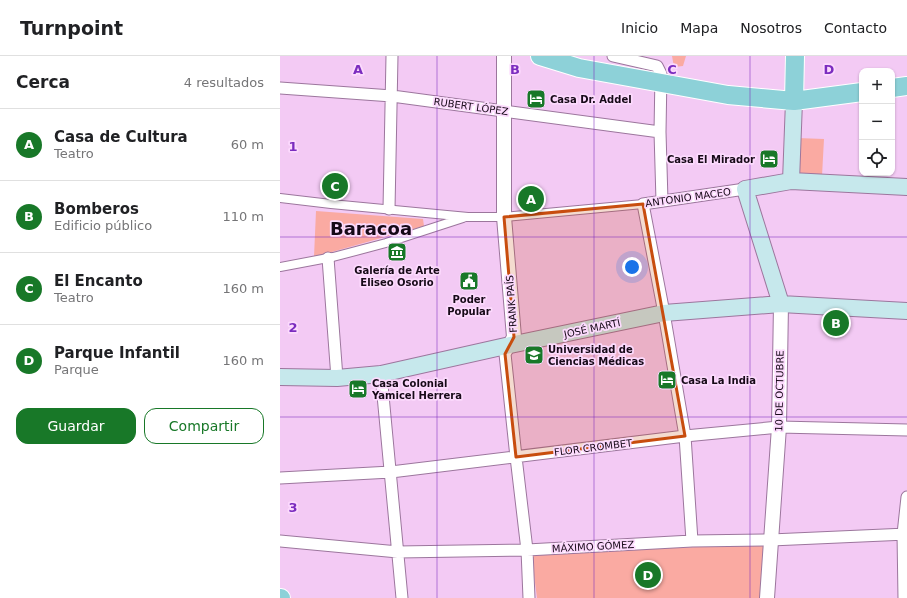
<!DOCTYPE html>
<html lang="es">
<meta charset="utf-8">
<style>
:root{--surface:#fff;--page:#f2f2f2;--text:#202124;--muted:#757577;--line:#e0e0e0;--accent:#187828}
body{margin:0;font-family:"DejaVu Sans",sans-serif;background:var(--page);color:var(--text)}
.controls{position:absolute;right:12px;top:12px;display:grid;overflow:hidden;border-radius:8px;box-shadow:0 1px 3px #0004}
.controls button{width:36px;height:36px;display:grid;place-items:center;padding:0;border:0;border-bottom:1px solid var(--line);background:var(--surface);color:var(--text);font:20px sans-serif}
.you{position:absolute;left:352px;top:211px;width:14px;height:14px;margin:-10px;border:3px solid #fff;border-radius:50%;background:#1a73e8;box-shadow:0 0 0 6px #1a73e833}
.badge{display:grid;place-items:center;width:26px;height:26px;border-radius:50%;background:var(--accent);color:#fff;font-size:13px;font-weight:700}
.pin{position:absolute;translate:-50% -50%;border:2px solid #fff;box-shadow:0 1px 4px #0006}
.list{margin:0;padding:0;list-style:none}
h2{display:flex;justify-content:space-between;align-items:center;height:52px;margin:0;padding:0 16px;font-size:17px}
h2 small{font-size:13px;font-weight:400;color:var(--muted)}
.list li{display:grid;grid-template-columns:26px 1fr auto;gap:12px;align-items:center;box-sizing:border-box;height:72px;padding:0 16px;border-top:1px solid var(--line)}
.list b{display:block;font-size:15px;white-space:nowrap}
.list p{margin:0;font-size:13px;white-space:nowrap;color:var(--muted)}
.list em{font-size:13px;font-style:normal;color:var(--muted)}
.actions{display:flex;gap:8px;padding:12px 16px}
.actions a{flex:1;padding:9px 0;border:1px solid var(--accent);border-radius:12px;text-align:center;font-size:14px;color:var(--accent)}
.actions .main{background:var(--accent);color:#fff}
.icon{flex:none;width:22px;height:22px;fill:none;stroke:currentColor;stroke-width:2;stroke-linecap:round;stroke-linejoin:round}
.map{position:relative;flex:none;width:627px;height:542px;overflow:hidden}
header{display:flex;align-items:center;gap:24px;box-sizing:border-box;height:56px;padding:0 20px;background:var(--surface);border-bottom:1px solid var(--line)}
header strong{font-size:19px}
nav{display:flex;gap:22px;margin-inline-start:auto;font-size:14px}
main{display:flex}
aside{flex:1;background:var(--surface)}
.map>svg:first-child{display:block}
.green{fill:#faaaa2}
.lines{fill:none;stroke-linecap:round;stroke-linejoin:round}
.pedestrian-casing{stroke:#9c769d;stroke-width:10}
.minor-casing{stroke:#9c769d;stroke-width:13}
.tertiary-casing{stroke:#9c769d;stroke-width:16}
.secondary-casing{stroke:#9c769d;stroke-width:18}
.primary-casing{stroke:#fff;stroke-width:20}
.pedestrian{stroke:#fff;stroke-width:8}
.minor{stroke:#fff;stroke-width:11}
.tertiary{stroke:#fff;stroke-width:14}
.secondary{stroke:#c6e8ec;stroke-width:16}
.primary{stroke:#8dd1d8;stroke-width:18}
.marked{fill:#c84d0e;fill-opacity:0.2;stroke:#c84d0e;stroke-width:3;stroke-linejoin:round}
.grid{fill:none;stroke:#7b2cbf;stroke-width:1;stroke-opacity:0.55}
.labels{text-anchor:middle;stroke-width:3.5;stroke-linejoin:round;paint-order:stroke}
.poi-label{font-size:10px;font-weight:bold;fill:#160917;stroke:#fcdafd;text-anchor:start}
.street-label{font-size:10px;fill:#160917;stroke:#fcdafd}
.town-label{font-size:18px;font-weight:bold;fill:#160917;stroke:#fcdafd}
.grid-label{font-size:13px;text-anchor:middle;font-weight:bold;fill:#7b2cbf;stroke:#fcdafd;stroke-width:3.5;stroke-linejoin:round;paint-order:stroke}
</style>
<header>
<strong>Turnpoint</strong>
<nav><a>Inicio</a><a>Mapa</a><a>Nosotros</a><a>Contacto</a></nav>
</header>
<main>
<aside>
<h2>Cerca<small>4 resultados</small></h2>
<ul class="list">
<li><span class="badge">A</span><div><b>Casa de Cultura</b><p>Teatro</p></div><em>60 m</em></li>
<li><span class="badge">B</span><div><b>Bomberos</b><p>Edificio público</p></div><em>110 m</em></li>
<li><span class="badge">C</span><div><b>El Encanto</b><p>Teatro</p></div><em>160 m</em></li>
<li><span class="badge">D</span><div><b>Parque Infantil</b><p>Parque</p></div><em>160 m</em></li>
</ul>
<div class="actions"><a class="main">Guardar</a><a>Compartir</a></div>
</aside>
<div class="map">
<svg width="627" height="542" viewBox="0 0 627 542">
<rect width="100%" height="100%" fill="#f3caf4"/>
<path class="green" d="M392 0H406L403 10 394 11Z
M517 82 544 83 542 120 519 119Z
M36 155 143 163 144 170 34 201Z
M485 489 480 542H257L251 496Z"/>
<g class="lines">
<defs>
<path id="pedestrian" d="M0 142 51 148 188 161H224L363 148
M0 211 53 201 106 187 183 162"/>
<path id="minor" d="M333 0 377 10 381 18 380 76 382 145
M0 32 112 40 380 76
M109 153 112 0
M48 202 57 322
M230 289 225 298 236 401 247 494 249 542
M101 318 122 542
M0 422 111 416 405 380 499 371 627 374
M0 485 118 496 247 494 412 485 491 484 627 478
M412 485 405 380 384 257 363 148 465 133
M624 542 623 478 627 441"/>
<path id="tertiary" d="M224 0V161L234 281 230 289
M487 542 499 371 501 248"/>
<path id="secondary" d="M511 125 514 45
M501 248 465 133 511 125 627 131
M0 321 57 322 101 318 230 289 384 257 501 248 627 255"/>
<path id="primary" d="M260 0 299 12 448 39 514 45 582 36
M612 32 627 30
M514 45 515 0
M0 542H1"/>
</defs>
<use href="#pedestrian" class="pedestrian-casing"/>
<use href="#minor" class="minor-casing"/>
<use href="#tertiary" class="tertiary-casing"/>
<use href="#secondary" class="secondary-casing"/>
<use href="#primary" class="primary-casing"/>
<use href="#pedestrian" class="pedestrian"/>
<use href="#minor" class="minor"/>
<use href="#tertiary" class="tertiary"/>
<use href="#secondary" class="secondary"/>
<use href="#primary" class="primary"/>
</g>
<path class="marked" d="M363 148 405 380 236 401 225 298 234 281 224 161Z"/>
<path class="grid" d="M157 0V542M314 0V542M470 0V542M0 181H627M0 361H627"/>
<defs>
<symbol id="hotel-square" viewBox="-11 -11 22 22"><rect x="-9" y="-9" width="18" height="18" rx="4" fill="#187828" stroke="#fcdafd"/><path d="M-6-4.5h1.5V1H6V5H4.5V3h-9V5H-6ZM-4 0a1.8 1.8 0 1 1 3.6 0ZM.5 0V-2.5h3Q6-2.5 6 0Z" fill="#fff"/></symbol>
<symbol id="museum-square" viewBox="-11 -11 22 22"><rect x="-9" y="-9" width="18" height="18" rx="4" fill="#187828" stroke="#fcdafd"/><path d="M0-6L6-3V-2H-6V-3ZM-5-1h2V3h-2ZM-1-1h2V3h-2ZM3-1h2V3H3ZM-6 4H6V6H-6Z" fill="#fff"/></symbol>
<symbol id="civic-square" viewBox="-11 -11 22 22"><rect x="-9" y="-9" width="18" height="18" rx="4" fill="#187828" stroke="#fcdafd"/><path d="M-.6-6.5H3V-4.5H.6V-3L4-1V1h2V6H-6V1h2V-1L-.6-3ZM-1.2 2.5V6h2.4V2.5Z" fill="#fff"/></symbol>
<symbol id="university-square" viewBox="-11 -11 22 22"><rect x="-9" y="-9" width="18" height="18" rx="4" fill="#187828" stroke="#fcdafd"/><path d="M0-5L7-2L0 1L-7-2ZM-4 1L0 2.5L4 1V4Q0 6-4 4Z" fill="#fff"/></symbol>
</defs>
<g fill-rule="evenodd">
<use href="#hotel-square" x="245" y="32" width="22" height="22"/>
<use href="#hotel-square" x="478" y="92" width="22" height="22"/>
<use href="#museum-square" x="106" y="185" width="22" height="22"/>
<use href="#civic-square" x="178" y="214" width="22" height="22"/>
<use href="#university-square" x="243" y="288" width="22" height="22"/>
<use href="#hotel-square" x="376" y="313" width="22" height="22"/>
<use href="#hotel-square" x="67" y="322" width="22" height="22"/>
</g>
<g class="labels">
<g class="poi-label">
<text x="270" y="47">Casa Dr. Addel</text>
<text x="475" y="107" text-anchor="end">Casa El Mirador</text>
<text x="117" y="218" text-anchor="middle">Galería de Arte<tspan x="117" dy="12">Eliseo Osorio</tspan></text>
<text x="189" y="247" text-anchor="middle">Poder<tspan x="189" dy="12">Popular</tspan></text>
<text x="268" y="297">Universidad de<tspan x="268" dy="12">Ciencias Médicas</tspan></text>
<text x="401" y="328">Casa La India</text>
<text x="92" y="331">Casa Colonial<tspan x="92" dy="12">Yamicel Herrera</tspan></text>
</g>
<g class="street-label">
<text transform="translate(191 50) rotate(8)" y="4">RUBERT LÓPEZ</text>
<text transform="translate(408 141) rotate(-8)" y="4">ANTONIO MACEO</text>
<text transform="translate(231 248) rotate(-94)" y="4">FRANK PAÍS</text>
<text transform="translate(312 272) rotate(-12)" y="4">JOSÉ MARTÍ</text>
<text transform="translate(499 335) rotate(-89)" y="4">10 DE OCTUBRE</text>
<text transform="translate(313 391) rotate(-7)" y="4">FLOR CROMBET</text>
<text transform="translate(313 490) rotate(-3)" y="4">MÁXIMO GÓMEZ</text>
</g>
<g class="town-label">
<text x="91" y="179">Baracoa</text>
</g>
</g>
<g class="grid-label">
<text x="78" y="18">A</text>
<text x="235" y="18">B</text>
<text x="392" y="18">C</text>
<text x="549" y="18">D</text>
<text x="13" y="95">1</text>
<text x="13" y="276">2</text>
<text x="13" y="456">3</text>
</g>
</svg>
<div class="controls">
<button>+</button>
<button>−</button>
<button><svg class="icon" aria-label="locate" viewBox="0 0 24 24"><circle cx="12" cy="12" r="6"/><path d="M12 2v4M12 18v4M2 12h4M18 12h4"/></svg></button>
</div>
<div class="you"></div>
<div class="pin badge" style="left:251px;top:143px">A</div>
<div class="pin badge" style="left:556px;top:267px">B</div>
<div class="pin badge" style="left:55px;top:130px">C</div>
<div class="pin badge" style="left:368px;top:519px">D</div>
</div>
</main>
